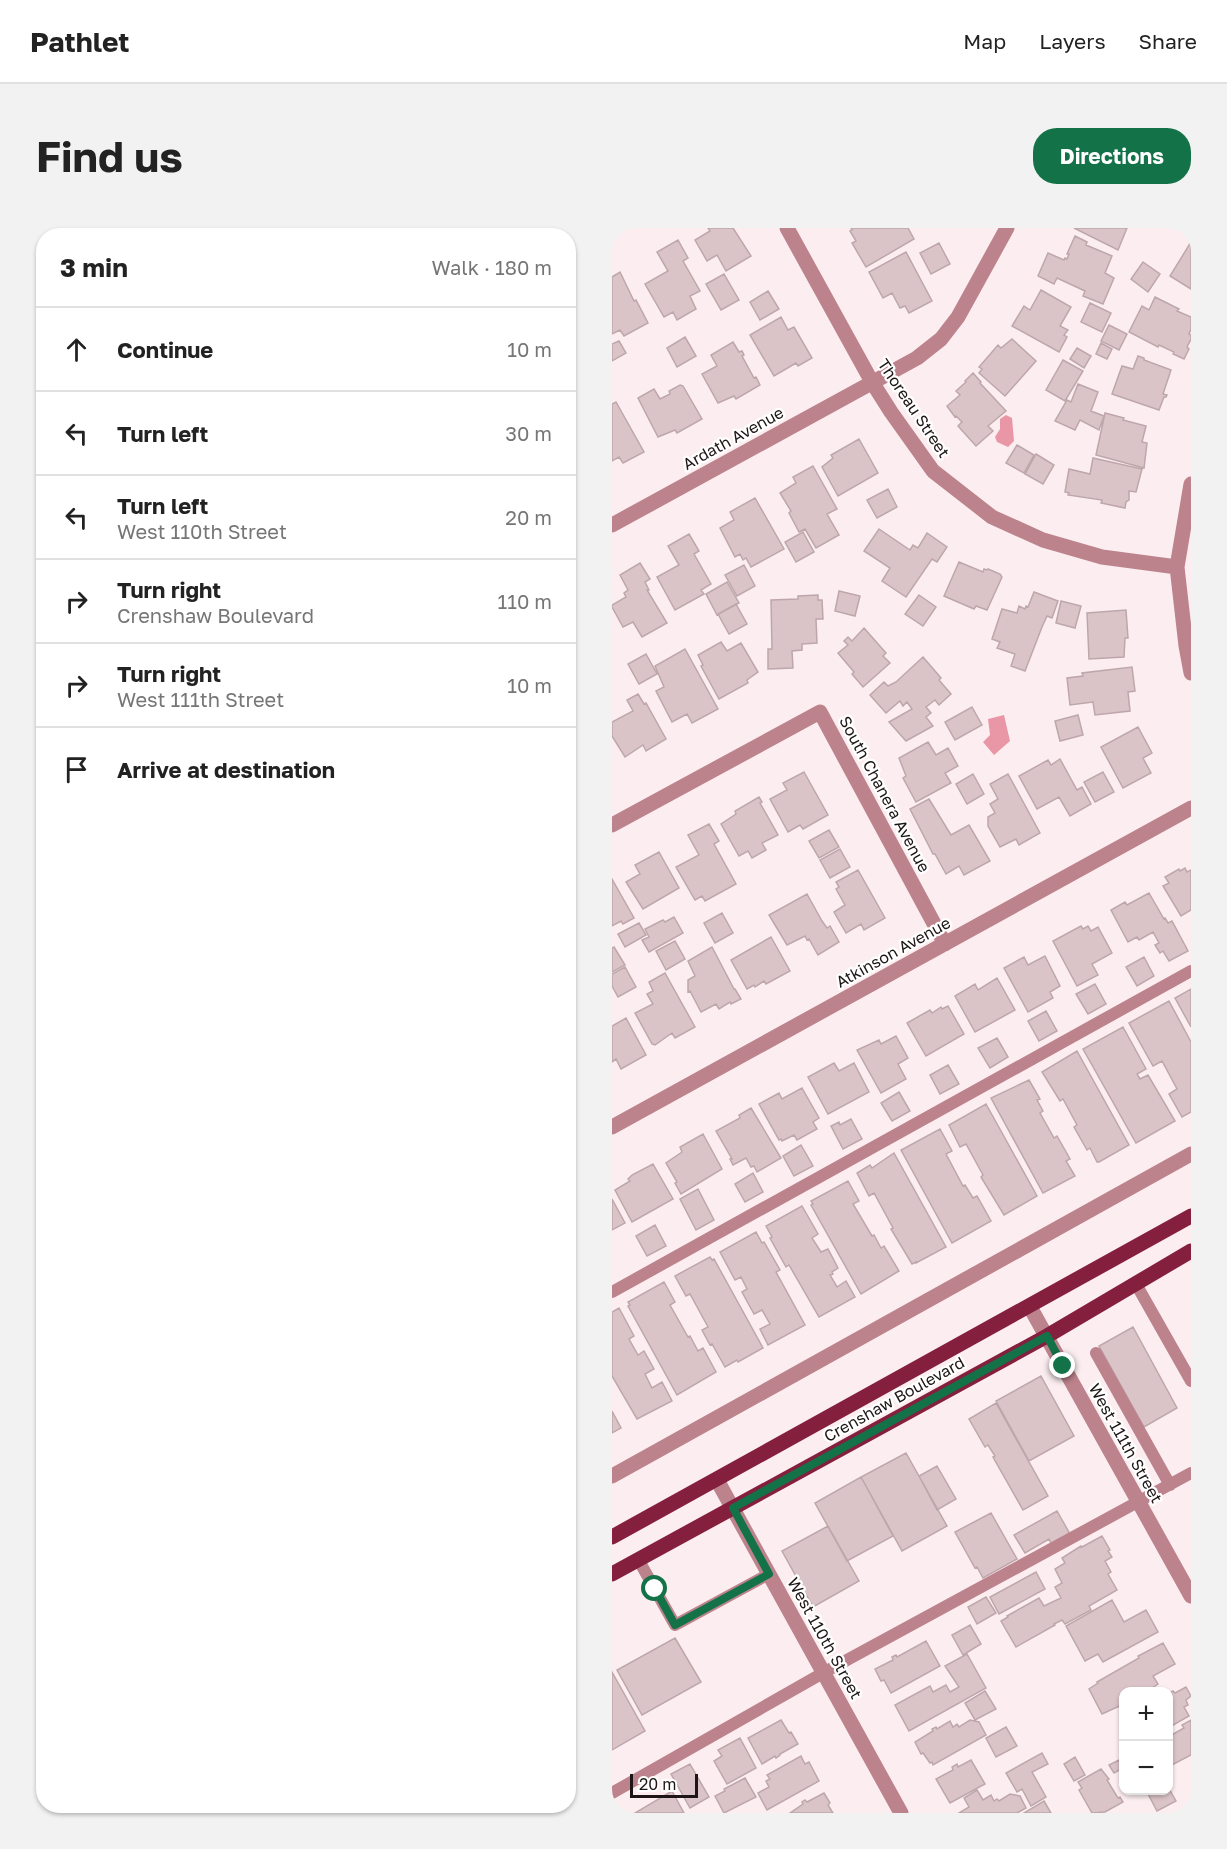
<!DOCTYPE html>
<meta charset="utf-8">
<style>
:root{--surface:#fff;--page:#f2f2f2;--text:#222;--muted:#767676;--line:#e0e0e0;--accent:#147248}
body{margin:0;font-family:"Golos Text",sans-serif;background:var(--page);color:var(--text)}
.controls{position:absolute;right:18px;bottom:18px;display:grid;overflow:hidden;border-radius:12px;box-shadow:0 2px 4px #0004}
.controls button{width:54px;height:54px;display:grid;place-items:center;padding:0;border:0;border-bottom:2px solid var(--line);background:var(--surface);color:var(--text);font:30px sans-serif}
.scale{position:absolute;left:18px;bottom:15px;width:68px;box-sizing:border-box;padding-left:6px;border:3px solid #1d1516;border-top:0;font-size:16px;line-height:21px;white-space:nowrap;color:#1d1516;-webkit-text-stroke:4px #fff;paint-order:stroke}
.stop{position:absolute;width:18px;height:18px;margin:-14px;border:4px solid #147248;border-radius:50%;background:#fff}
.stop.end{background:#147248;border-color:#fff;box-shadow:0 2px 6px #0008}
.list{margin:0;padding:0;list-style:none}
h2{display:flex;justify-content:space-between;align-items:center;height:78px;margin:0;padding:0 24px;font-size:26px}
h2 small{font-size:20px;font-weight:400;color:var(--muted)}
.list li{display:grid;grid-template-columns:39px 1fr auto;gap:18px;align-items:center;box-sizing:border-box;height:84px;padding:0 24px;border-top:2px solid var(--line)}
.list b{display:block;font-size:22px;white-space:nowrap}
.list p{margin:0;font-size:20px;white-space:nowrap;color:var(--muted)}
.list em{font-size:20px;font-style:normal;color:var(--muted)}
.icon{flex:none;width:33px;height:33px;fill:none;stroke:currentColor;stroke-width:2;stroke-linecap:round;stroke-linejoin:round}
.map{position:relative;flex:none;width:579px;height:1585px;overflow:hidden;border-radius:24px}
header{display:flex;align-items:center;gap:36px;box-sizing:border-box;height:84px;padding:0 30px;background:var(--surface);border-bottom:2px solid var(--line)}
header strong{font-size:28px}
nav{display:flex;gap:33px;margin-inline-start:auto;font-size:21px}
.intro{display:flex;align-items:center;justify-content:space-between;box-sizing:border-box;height:144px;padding:0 36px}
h1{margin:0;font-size:42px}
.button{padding:15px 27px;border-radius:24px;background:var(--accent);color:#fff;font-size:21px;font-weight:700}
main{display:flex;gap:36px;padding:0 36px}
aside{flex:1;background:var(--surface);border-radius:24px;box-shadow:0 2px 4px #0004}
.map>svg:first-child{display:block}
.water{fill:#e996a6}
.building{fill:#dbc4c8;stroke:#bda7ab;stroke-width:1.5}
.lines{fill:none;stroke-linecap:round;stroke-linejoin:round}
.service{stroke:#bd838d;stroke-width:12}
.minor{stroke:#bd838d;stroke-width:15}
.primary{stroke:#841f3e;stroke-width:15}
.route{stroke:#147248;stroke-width:8}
.labels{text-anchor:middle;stroke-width:4.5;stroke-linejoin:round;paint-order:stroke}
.street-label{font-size:16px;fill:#1d1516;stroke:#fff}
</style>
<header>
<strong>Pathlet</strong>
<nav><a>Map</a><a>Layers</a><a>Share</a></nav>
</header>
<div class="intro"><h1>Find us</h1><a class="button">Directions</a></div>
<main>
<aside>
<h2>3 min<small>Walk · 180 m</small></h2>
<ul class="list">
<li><svg class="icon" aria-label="ahead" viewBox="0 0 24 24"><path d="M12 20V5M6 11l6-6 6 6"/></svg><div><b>Continue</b></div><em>10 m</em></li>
<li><svg class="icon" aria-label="left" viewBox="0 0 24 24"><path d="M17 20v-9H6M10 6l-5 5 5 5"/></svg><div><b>Turn left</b></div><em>30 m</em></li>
<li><svg class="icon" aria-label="left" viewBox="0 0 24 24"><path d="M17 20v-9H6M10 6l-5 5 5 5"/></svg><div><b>Turn left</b><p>West 110th Street</p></div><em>20 m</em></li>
<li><svg class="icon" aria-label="right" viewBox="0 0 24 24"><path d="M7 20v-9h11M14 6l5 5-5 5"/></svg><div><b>Turn right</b><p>Crenshaw Boulevard</p></div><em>110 m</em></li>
<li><svg class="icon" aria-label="right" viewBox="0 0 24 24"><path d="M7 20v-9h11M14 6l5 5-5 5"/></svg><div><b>Turn right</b><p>West 111th Street</p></div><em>10 m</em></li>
<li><svg class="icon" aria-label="arrive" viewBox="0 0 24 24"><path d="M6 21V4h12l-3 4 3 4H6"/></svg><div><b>Arrive at destination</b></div></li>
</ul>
</aside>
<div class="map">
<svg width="579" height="1585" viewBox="0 0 579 1585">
<rect width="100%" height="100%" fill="#fceef0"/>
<path class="water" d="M394 187 400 190 402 213 396 219 385 214 383 209 388 201V191Z
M392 487 398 513 382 527 371 514 378 507 376 491Z"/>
<path class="building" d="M96 0H121L139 28 114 43 105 27 95 33 83 12 98 3Z
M239 0H296L302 11 254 39 240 15 244 13 238 3 240 2Z
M462 0H515L506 22Z
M463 8 475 14 474 17 500 28 493 45 502 50 491 76 471 68 473 63 445 50 442 56 426 48 436 25 452 32 453 30 455 31 457 26H455Z
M66 12 76 30 71 33 88 63 78 68 84 81 65 92 61 84 52 89 33 56 56 43 45 24Z
M579 14V61L558 48Z
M327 15 338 36 319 46 308 25Z
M294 24 320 73 297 85 293 78 288 80 280 65 271 70 257 44Z
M531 34 548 46 536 64 519 51Z
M8 44 22 73 24 72 36 95 12 108 8 102 0 106V49Z
M112 46 127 72 109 82 94 56Z
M429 62 459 79 448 98 456 102 452 107 455 109 447 124 400 98 412 78 418 82Z
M156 63 167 81 148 92 138 74Z
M543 69 567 81 565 83 579 89V101L577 106 579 107V111L575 119 577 121 572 131 561 126 562 124 547 117 546 119 517 104 530 78 537 82Z
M478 75 499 85 490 104 469 94Z
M169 89 176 102 182 99 200 130 186 138 184 135 162 148 138 107Z
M497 97 515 106 507 122 489 113Z
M73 109 84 128 65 139 55 120Z
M400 111 424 133 393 168 367 145 370 141 367 139 386 117 389 120Z
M7 113 14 125 0 133V116Z
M121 114 127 124 130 123 132 127 130 128 142 150 144 149 148 157 124 171 122 168 106 175 90 146 105 138 99 127Z
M489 115 500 121 495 131 484 126Z
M465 120 479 128 472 140 458 131Z
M526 128 532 130V132L559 142 551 166 555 167 554 169H552L547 182 500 166 510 138 521 141Z
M451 132 471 143 453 173 434 162Z
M361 145 369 154 368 155 394 183 376 198 381 203 364 218 346 198 350 194 344 188 343 189 335 178 348 167 344 163 354 154 353 153Z
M466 156 486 164 479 183 492 188 487 202 468 192 463 202 443 193 455 172 459 174Z
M68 157 71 158 90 191 65 205 63 202 46 209 26 170 42 161 48 171 58 166 57 163Z
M4 174 32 224 11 235 7 229 0 233V176Z
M493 185 512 190 511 192 534 198 530 214 535 215 532 240 484 227Z
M247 211 266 245 226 268 210 239 221 230 219 227Z
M405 217 422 227 412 245 394 235Z
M424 226 442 237 431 256 413 246Z
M481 230 530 241 524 264 517 263V272L514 274 513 280 489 275 490 272 456 267 457 265 453 264 457 241 478 246Z
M201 238 225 281 215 286 227 307 204 320 193 301 187 304 177 285 179 283 168 265 184 255 181 249Z
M276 261 285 279 265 290 255 272Z
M143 270 172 321 139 339 134 330 131 332 128 326 123 329 108 300 122 292 118 284Z
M267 301 298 322 301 317 306 320 315 305 335 319 325 334 320 331 294 369 270 353 278 340 252 323Z
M191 304 202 324 184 334 173 314Z
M77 306 87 323 82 326 99 356 89 362 92 366 63 382 45 349 67 337 56 318Z
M347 334 371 344 372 341 375 342 376 341 388 346 390 349 375 382 364 378 362 381 332 368Z
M28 335 38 351 33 354 37 362H35L55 395 30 409 21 394 11 399 0 379V377L14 369 12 365 16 362 8 347Z
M132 337 143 358 125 368 113 347Z
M115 354 127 375 105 387 94 366Z
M227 363 248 368 243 388 223 383Z
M422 364 446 373 440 390 435 388 430 399 413 443 399 438 403 426 385 420 388 414 380 411 390 381 405 385 407 378 413 381 414 378 416 379Z
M206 367V372H210L211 391H204L205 415 190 416V422L180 423 181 440 156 441V421H160L159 372 186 371V368Z
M307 367 324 379 311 398 293 386Z
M449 373 469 378 463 400 444 395Z
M124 376 135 396 117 406 106 386Z
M514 382 516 410H513L512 429 477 431 475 385Z
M252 400 274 425 271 428 278 435 251 459 240 446 242 444 226 425 236 417 232 413 236 409 240 413Z
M109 414 115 423 129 415 146 444 135 452 136 455 107 471 89 438 91 437 86 427Z
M73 421 106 481 80 495 75 486 60 494 44 463 52 459 43 438Z
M34 426 45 446 27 456 16 436Z
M311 429 329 450 327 452 339 466 327 477 323 472 314 479 319 485 314 489 321 498 294 513 277 494 300 481 295 474 291 478 288 473 274 485 258 467 272 454 276 458 284 454Z
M520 439 523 463 516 464 518 483 483 487 481 474 458 477 455 450 471 448 470 445Z
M26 466 32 476 34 475 54 511 34 523 31 517 13 529 0 508V494L21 483 15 472Z
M360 479 370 497 343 512 333 494Z
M466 487 471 507 448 513 443 493Z
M526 499 540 525 531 530 539 545 511 560 489 519Z
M316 514 324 527 336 520 346 538 333 545 339 555 304 574 291 550 294 548 287 530Z
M448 531 465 562 470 559 479 576 458 588 447 569 425 581 407 548 436 532 439 537Z
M192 544 216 587 191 601 188 597 176 604 158 571 175 562 171 555Z
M491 544 502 564 483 574 472 554Z
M361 546 372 566 355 576 344 556Z
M396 546 428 605 407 617 404 611 388 619 376 598V589L383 585 378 576 386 571 378 556Z
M147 569 150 574 148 575 166 607 150 615 154 622 140 630 136 623 127 628 109 596 124 586 123 583Z
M317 571 339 607 357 597 378 633 352 647 347 638 334 646 323 626H321L298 581Z
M97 596 107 613 102 616 124 656 93 673 90 668 83 672 64 639 87 627 76 607Z
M217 602 227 619 207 630 197 613Z
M228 621 238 639 218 650 208 632Z
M47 624 67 660 31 681 14 654 28 646 23 637Z
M573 640 575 644 579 642V682L569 688 551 658 557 655 553 649 567 641 568 643Z
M246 642 273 690 252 702 249 696 234 705 222 684 233 677 224 661 227 659 224 654Z
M0 651 22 690 11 696 9 693 0 698Z
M537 665 552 691 553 690 556 695 560 693 576 723 557 733 551 723 548 725 543 717 547 715 541 704 527 712 525 709 516 714 499 682 513 674 515 677Z
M195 666 210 693 215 700 218 698 227 714 206 727 197 711 195 712 193 708 175 717 157 687Z
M110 685 121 705 103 715 92 695Z
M62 689 71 705 37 724 30 712 37 709 33 701 51 692 53 694Z
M27 695 34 707 13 719 6 706Z
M469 698 471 701 476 698 479 703 486 699 500 725 480 736 486 747 465 758 441 713Z
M159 709 178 743 154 756 152 753 143 759 142 757 135 761 119 732Z
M63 713 73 731 54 742 44 723Z
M2 719 13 737 0 744V720Z
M100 719 122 761H123L129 771 119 776 118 774 107 781 104 776 89 784 78 763 76 764V752L83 748 76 733Z
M433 728 448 758 438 764 441 770 416 784 392 740 412 729 416 737Z
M532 729 542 748 525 758 514 739Z
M13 739 24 759 6 769 0 758V746Z
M53 745 83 799 63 810 60 805 43 817 40 816 23 785 41 776 35 766 41 763 37 754Z
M385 750 403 782 363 804 343 768 363 756 366 762Z
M483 756 494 776 476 786 464 766Z
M579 761V799L563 770Z
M557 773 579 814V884L570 889 557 866 565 861 550 833 541 838 517 795Z
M336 778 352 806 314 828 295 795 318 782 320 785 329 779 330 781Z
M434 783 445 803 427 813 416 793Z
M14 790 34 827 9 841 4 831 0 834V798Z
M511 799 534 841 525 846 528 851 536 847 563 893 524 915 471 821Z
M284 808 296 830 286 836 294 851 269 865 245 822 267 812 269 816Z
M385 810 396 829 378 840 366 820Z
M465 823 517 917 487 934H485L478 920 475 922 462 899 465 897 451 871 448 873 430 844Z
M222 835 227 843 242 835 257 864 216 886 196 849Z
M336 837 347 856 328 866 318 847Z
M417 852 428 871 425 872 431 883 428 885 442 910 445 908 458 931 454 933 463 948 431 965 379 870Z
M190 860 207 890 201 894 205 901 185 912 182 907 170 913 169 911 167 912 147 876 167 865 170 871Z
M287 864 298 883 280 893 269 875Z
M374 876 425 968 392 987 369 949 371 947 354 916 348 919 337 897Z
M139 880 169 930 145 944 142 938 139 939 134 930 121 937 118 931H120L104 903 128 890 127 887Z
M239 891 250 911 231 921 219 898 227 894 228 897Z
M328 901 340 923 334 926 351 958 353 957 361 970 365 968 379 993 340 1015 289 922Z
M91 906 110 941 69 966 63 955 65 954 54 935 70 924 68 919Z
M189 917 201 938 182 948 171 928Z
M282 925 334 1019 304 1035V1034L300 1036 279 1001 281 1000 262 965 257 968 245 945 258 937 260 940Z
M41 936 61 971 20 994 3 962 18 953 16 951 20 947Z
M141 945 151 964 133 974 123 956Z
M236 953 247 973 241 976 260 1008 262 1007 269 1020 272 1018 287 1043 249 1066 199 977 201 976 199 973Z
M86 961 102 992 84 1002 68 971Z
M0 971 13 995 0 1002Z
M190 978 206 1006 200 1010 209 1024 216 1021 226 1040 220 1044 221 1046 218 1047 225 1059 234 1053 243 1069 207 1089 177 1037 174 1039 158 1010 160 1009 154 998Z
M43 997 54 1018 35 1028 24 1008Z
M144 1004 150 1015 152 1014 168 1042 164 1044 193 1097 156 1117 148 1101 158 1096 150 1082 142 1086 130 1064 135 1061 129 1049 123 1052 108 1024Z
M98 1029 100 1032 102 1031 151 1120 126 1134 125 1132 113 1139 100 1116 98 1117 90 1102 96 1099 78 1066 74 1068 63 1048Z
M52 1054 63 1074 58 1077 76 1109 78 1108 86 1123 91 1120 104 1144 65 1167 16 1078 18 1077 16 1074Z
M7 1080 22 1108 17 1111 26 1127 32 1123 42 1141 33 1146 40 1160 50 1154 60 1173 25 1191 0 1148V1084Z
M521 1099 565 1180 532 1199 487 1118Z
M429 1148 462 1208 417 1233 384 1173Z
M384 1175 436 1268 411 1282 381 1229 383 1228 376 1217 373 1219 357 1191Z
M0 1183 9 1200 0 1205Z
M294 1225 335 1298 290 1323 249 1249Z
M325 1238 344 1271 325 1282 307 1248Z
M249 1249 281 1308 235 1333 203 1275Z
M445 1283 458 1306 440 1317 437 1311 413 1325 402 1307Z
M379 1285 405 1331 371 1350 365 1339 363 1340 343 1304Z
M216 1298 247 1353 201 1379 170 1323Z
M490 1308 498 1322 496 1323 500 1329 493 1333 499 1344 496 1346 505 1362 477 1378 479 1382 453 1396 450 1392 442 1396 443 1397 404 1419 389 1393 396 1389 395 1388 427 1370 432 1378 449 1370 443 1359 450 1355 443 1341 453 1335 450 1330 469 1318 470 1319Z
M424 1344 433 1361 387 1386 378 1369Z
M374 1369 384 1385 365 1396 356 1379Z
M500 1372 512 1394 534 1382 546 1404 491 1434 486 1426 473 1433 454 1398Z
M358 1397 369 1416 351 1427 340 1407Z
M63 1410 89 1454 30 1487 5 1442Z
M314 1413 328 1438 279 1465 272 1452 269 1453 263 1441 281 1432 280 1429 284 1427 285 1429Z
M551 1415 563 1436 541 1448 546 1456 534 1464H512V1476L490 1486 477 1461 486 1455 485 1454 527 1430 526 1428Z
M355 1426 374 1460 297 1503 283 1477 318 1458 321 1464 334 1457 338 1464 347 1459 333 1438Z
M0 1444 33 1503 0 1522Z
M574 1459 579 1468 574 1472 576 1477 572 1479 577 1488 556 1500V1466L561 1463 563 1465Z
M373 1463 384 1481 363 1492 353 1475Z
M169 1492 177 1505 179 1504 186 1516 168 1526V1527L164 1530 163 1528 150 1536 136 1510Z
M358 1492 367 1494 374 1507 321 1537 320 1534 318 1535 311 1525 309 1526 303 1514 321 1503 320 1501 324 1499 325 1501 338 1493 341 1499 345 1496 347 1499Z
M579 1492V1527L556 1539V1509L572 1500 570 1497Z
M394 1499 405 1518 384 1529 374 1510Z
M128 1510 144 1540 115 1556 102 1533 110 1528 106 1522Z
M430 1525 436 1536 420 1544 434 1569 419 1578 410 1561 405 1564 394 1545Z
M189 1528 193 1536 197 1534 207 1553 155 1582 146 1565 157 1559 154 1553 158 1551 155 1547Z
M463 1529 473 1547 462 1553 452 1536Z
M359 1532 373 1556 338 1575 324 1551 341 1542 340 1539 345 1536 346 1539Z
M507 1532 511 1540 502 1545 497 1537Z
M78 1536 97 1569 78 1580 59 1546Z
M489 1541 497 1551 495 1552 506 1570 508 1569 511 1574 493 1584 480 1585 467 1562 470 1560 466 1554Z
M133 1550 144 1569 112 1585 103 1568 113 1563 112 1561Z
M556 1559 564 1573 545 1583 535 1564 537 1562H556Z
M365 1562 371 1572 379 1567 382 1573 385 1571 387 1573 398 1566 408 1568 414 1580 405 1585H347L357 1579 352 1570Z
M60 1563 72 1585H23Z
M212 1565 218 1575 216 1577 221 1585H178L191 1576 190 1574 193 1572 195 1574Z
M432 1573 439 1585H412Z"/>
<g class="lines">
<path class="service" d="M524 1056 579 1153
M0 1064 579 743
M484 1125 558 1257
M26 1331 63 1397 157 1346
M0 1565 211 1445 579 1245"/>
<path class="minor" d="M175 0 260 154 279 184 321 243 380 289 431 312 490 329 565 339 574 418 579 445
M0 297 305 130 329 111 346 89 395 0
M565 339 579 256
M0 597 208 484 333 716
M0 899 579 580
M418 1079 579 1368
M0 1248 579 926
M105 1252 289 1585"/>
<path class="primary" d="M0 1309 579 988
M0 1346 435 1108 579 1023"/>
</g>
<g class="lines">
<path class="route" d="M43 1361 63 1397 157 1346 121 1280 435 1108 451 1138"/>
</g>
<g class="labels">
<g class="street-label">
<text transform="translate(302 180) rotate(56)" y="6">Thoreau Street</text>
<text transform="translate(121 210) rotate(-29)" y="6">Ardath Avenue</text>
<text transform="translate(273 566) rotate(62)" y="6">South Chanera Avenue</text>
<text transform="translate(281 724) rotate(-29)" y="6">Atkinson Avenue</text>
<text transform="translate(282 1171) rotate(-29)" y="6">Crenshaw Boulevard</text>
<text transform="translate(514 1215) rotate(61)" y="6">West 111th Street</text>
<text transform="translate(213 1410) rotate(61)" y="6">West 110th Street</text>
</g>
</g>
</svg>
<div class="controls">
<button>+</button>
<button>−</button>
</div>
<div class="scale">20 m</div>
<div class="stop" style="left:43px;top:1361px"></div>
<div class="stop end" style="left:451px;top:1138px"></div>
</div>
</main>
